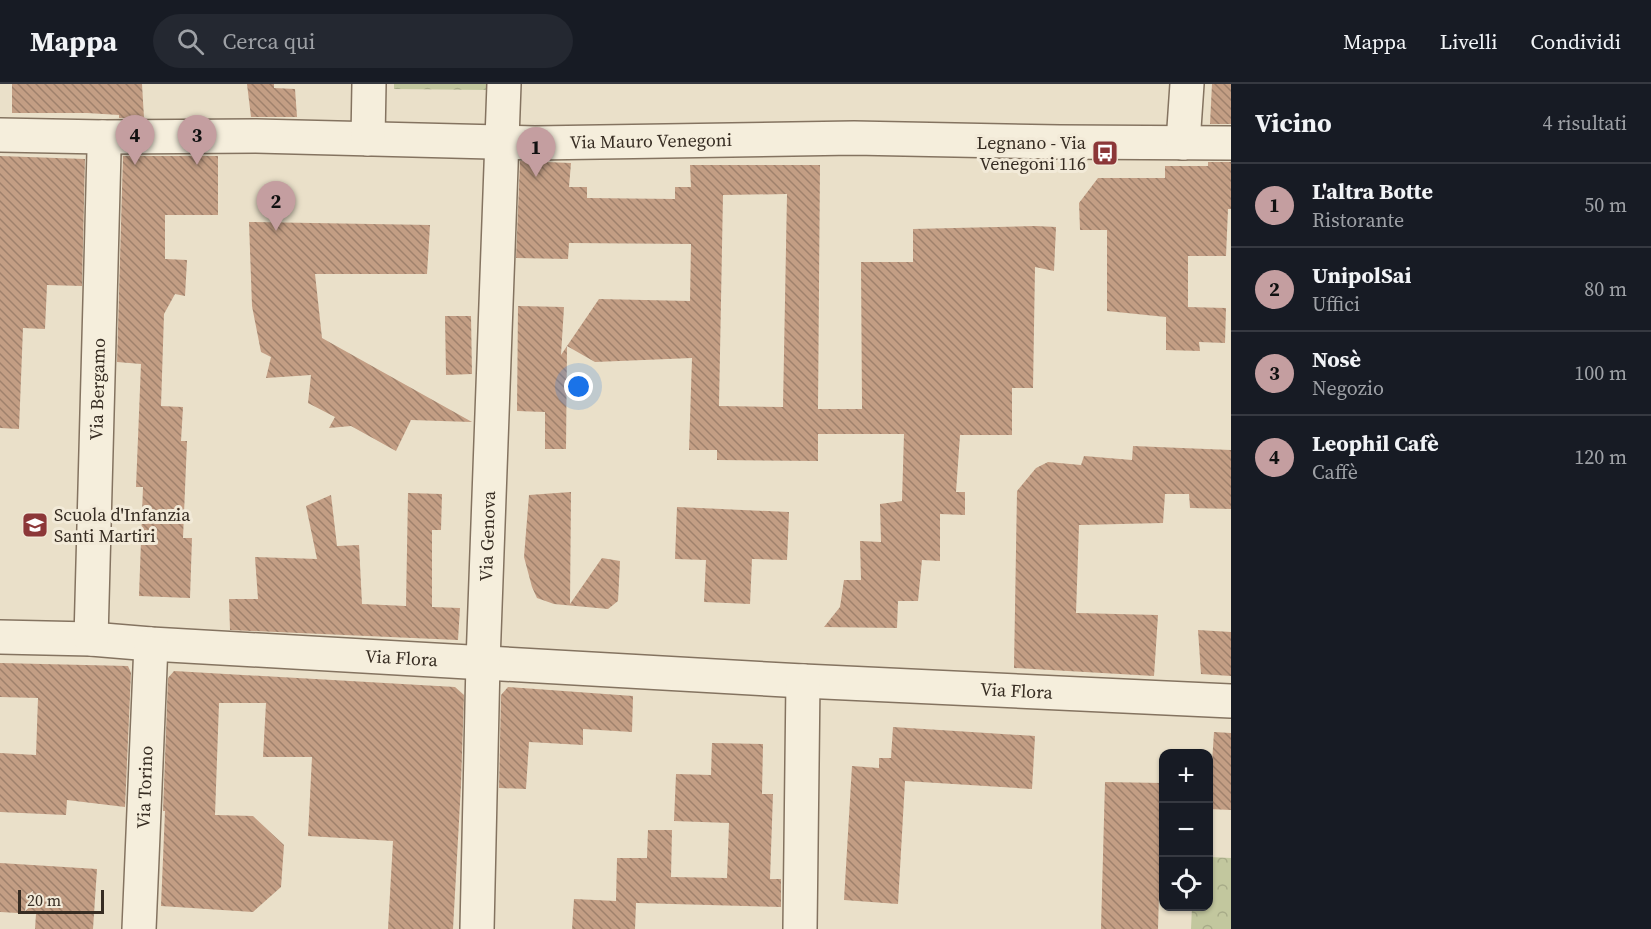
<!DOCTYPE html>
<html lang="it">
<meta charset="utf-8">
<style>
:root{--surface:#171b24;--page:#242831;--text:#f1f3f6;--muted:#9ea1a6;--line:#363941;--accent:#c49ea0}
body{margin:0;font-family:"Source Serif 4",serif;background:var(--page);color:var(--text)}
.controls{position:absolute;right:18px;bottom:18px;display:grid;overflow:hidden;border-radius:12px;box-shadow:0 2px 4px #0004}
.controls button{width:54px;height:54px;display:grid;place-items:center;padding:0;border:0;border-bottom:2px solid var(--line);background:var(--surface);color:var(--text);font:30px sans-serif}
.scale{position:absolute;left:18px;bottom:15px;width:86px;box-sizing:border-box;padding-left:6px;border:3px solid #362c22;border-top:0;font-size:16px;line-height:21px;white-space:nowrap;color:#362c22;-webkit-text-stroke:4px #f2ead8;paint-order:stroke}
.you{position:absolute;left:579px;top:303px;width:21px;height:21px;margin:-15px;border:4px solid #fff;border-radius:50%;background:#1a73e8;box-shadow:0 0 0 9px #1a73e833}
.badge{display:grid;place-items:center;width:39px;height:39px;border-radius:50%;background:var(--accent);color:#111;font-size:20px;font-weight:700}
.pin{position:absolute;translate:-50% -50px;filter:drop-shadow(0 2px 3px #0008)}
.pin::after{content:'';position:absolute;top:32px;width:21px;height:18px;background:inherit;clip-path:polygon(0 0,100% 0,50% 100%)}
.list{margin:0;padding:0;list-style:none}
h2{display:flex;justify-content:space-between;align-items:center;height:78px;margin:0;padding:0 24px;font-size:26px}
h2 small{font-size:20px;font-weight:400;color:var(--muted)}
.list li{display:grid;grid-template-columns:39px 1fr auto;gap:18px;align-items:center;box-sizing:border-box;height:84px;padding:0 24px;border-top:2px solid var(--line)}
.list b{display:block;font-size:22px;white-space:nowrap}
.list p{margin:0;font-size:20px;white-space:nowrap;color:var(--muted)}
.list em{font-size:20px;font-style:normal;color:var(--muted)}
.icon{flex:none;width:33px;height:33px;fill:none;stroke:currentColor;stroke-width:2;stroke-linecap:round;stroke-linejoin:round}
.map{position:relative;flex:none;width:1231px;height:845px;overflow:hidden}
header{display:flex;align-items:center;gap:36px;box-sizing:border-box;height:84px;padding:0 30px;background:var(--surface);border-bottom:2px solid var(--line)}
header strong{font-size:28px}
nav{display:flex;gap:33px;margin-inline-start:auto;font-size:21px}
.search{width:420px;height:54px;background:var(--page);display:flex;align-items:center;gap:15px;box-sizing:border-box;padding:0 21px;border-radius:33px;color:var(--muted);font-size:22px}
main{display:flex}
aside{flex:1;background:var(--surface)}
.map>svg:first-child{display:block}
.forest{fill:url(#forest-crowns)}
.building{fill:url(#building-back-hatch);fill-rule:evenodd}
.lines{fill:none;stroke-linecap:round;stroke-linejoin:round}
.minor-casing{stroke:#847360;stroke-width:36}
.minor{stroke:#f5eedc;stroke-width:33}
.labels{text-anchor:middle;stroke-width:6;stroke-linejoin:round;paint-order:stroke}
.street-label{font-size:18px;fill:#362c22;stroke:#f2ead8}
.poi-label{font-size:18px;fill:#362c22;stroke:#f2ead8;text-anchor:end}
</style>
<header>
<strong>Mappa</strong>
<div class="search"><svg class="icon" aria-label="search" viewBox="0 0 24 24"><circle cx="10" cy="10" r="6"/><path d="M15 15l6 6"/></svg>Cerca qui</div>
<nav><a>Mappa</a><a>Livelli</a><a>Condividi</a></nav>
</header>
<main>
<div class="map">
<svg width="1231" height="845" viewBox="0 0 1231 845">
<defs>
<pattern id="forest-crowns" width="20" height="18" patternUnits="userSpaceOnUse" patternTransform="scale(1.5)"><rect width="20" height="18" fill="#c2c79e"/><path d="M2 6a3 3 0 1 1 6 0M12 15a3 3 0 1 1 6 0" fill="none" stroke="#a7ab88"/></pattern>
<pattern id="building-back-hatch" width="6" height="6" patternUnits="userSpaceOnUse" patternTransform="scale(1.5)"><rect width="6" height="6" fill="#c39e84"/><path d="M-1 5l2 2M0 0l6 6M5-1l2 2" fill="none" stroke="#9f816c"/></pattern>
</defs>
<rect width="100%" height="100%" fill="#eae0c9"/>
<path class="forest" d="M394 0H489V6L394 5Z
M1209 773 1231 774V845H1191L1192 823 1208 822Z"/>
<path class="building" d="M12 0H142L144 34H119V31L87 29H12Z
M247 0H274V4L295 5 297 33H251Z
M1212 0H1231V40H1210Z
M0 72 85 75 82 202 47 201 45 245 23 244 19 345 0 344Z
M123 72H218V131H165V175L187 176 185 212 175 210 164 230 161 322 183 323 181 357H187L183 454H192L190 514 139 512 143 403H136L141 280 117 278Z
M520 77 571 79 569 103H587V114L675 115V103H691L690 81H820L818 325H862L861 178H913V145L1035 142 1056 143 1054 187 1035 183 1033 304H1012V351H960L956 408H965V431L940 430V477L922 476 918 517H898L897 544 824 543 840 523 844 496H861L860 457 881 458 880 420 902 417 904 350H818V377L717 376V366H689L692 274 595 278 567 262 599 215 690 217 691 160 569 159 568 175 516 174ZM787 110 783 323 719 322 723 111Z
M1208 78H1231V125H1228L1226 172H1188V223L1226 224 1225 259 1199 258 1200 267 1166 266V233L1107 227V146H1080L1079 119 1098 94H1165V82H1208Z
M249 138 430 141 427 190H315L322 254 472 338 411 336 396 367 351 342 329 344 335 333 308 319 311 291 266 294 271 273 261 268 252 222Z
M518 222 564 223 561 271 567 262 566 365H545V328L517 327Z
M445 232H471L472 290 446 291Z
M1133 362 1231 366V425L1190 424 1189 410H1165L1163 439 1079 441 1076 529 1158 531 1154 592 1014 584 1017 407 1036 384 1048 378 1081 381 1084 372 1132 376Z
M571 408 570 520 602 474 620 477 618 517 608 525 554 520 537 514 532 503 524 473 529 411Z
M408 409 442 410 441 446H432V523L460 524 458 556 230 546 229 515H258L255 473 317 475 306 422 331 411 337 462 359 461 362 520 406 522Z
M677 423 789 428 787 476 752 475 750 520 704 518 706 476 675 475Z
M1198 546 1231 548V592L1201 590Z
M0 579 128 582 131 589 125 723 67 716 66 731 0 728V669L36 671 38 614 0 613Z
M174 587 455 603 464 611 461 701 453 845H388L393 757 308 752 312 673H263L266 619H219L215 731 253 732 284 761 281 803 253 828 161 822 165 727H163L168 594Z
M508 603 633 612 632 648 583 645V661L529 658 526 705 499 704 501 611Z
M893 643 1035 652 1032 705 905 697 898 820 844 816 852 682 879 684V674H891Z
M1214 648 1231 649V726L1209 725Z
M712 659 763 660 762 710H773L770 795H781V823L636 819 635 845H572L574 815 616 817 617 774H647L648 746H672L671 793 727 794 729 739 674 737 676 690 711 691Z
M1105 698 1162 699 1158 845H1101Z
M0 779 97 785 93 845H35L36 830 0 828Z"/>
<g class="lines">
<defs>
<g id="minor">
<path id="s1" d="M0 51 103 53 256 52 535 59 854 54 1060 58 1231 59"/>
<path d="M368 55 369 0"/>
<path d="M1183 59 1187 0"/>
<path id="s2" d="M0 553 91 555 151 560 803 597 1231 617"/>
<path id="s3" d="M91 555 104 67 103 53"/>
<path id="s4" d="M139 845 151 560"/>
<path id="s5" d="M477 845 483 578 504 0"/>
<path d="M800 845 803 597"/>
</g>
</defs>
<use href="#minor" class="minor-casing"/>
<use href="#minor" class="minor"/>
</g>
<defs>
<symbol id="bus-square" viewBox="-11 -11 22 22"><rect x="-9" y="-9" width="18" height="18" rx="4" fill="#8c3738" stroke="#f2ead8"/><path d="M-5-6H5V4H4V6H2V4H-2V6H-4V4H-5ZM-3.5-4V0h7V-4ZM-3.5 1.2v1.5H-2V1.2ZM2 1.2v1.5H3.5V1.2Z" fill="#fff"/></symbol>
<symbol id="school-square" viewBox="-11 -11 22 22"><rect x="-9" y="-9" width="18" height="18" rx="4" fill="#8c3738" stroke="#f2ead8"/><path d="M0-5L7-2L0 1L-7-2ZM-4 1L0 2.5L4 1V4Q0 6-4 4Z" fill="#fff"/></symbol>
</defs>
<g fill-rule="evenodd">
<use href="#bus-square" x="1090" y="54" width="30" height="30"/>
<use href="#school-square" x="20" y="426" width="30" height="30"/>
</g>
<g class="labels">
<g class="street-label">
<text dy="6" stroke="none"><textPath href="#s1" startOffset="651">Via Mauro Venegoni</textPath></text>
<text dy="6" stroke="none"><textPath href="#s3" startOffset="250">Via Bergamo</textPath></text>
<text dy="6" stroke="none"><textPath href="#s5" startOffset="393">Via Genova</textPath></text>
<text dy="6" stroke="none"><textPath href="#s2" startOffset="402">Via Flora</textPath></text>
<text dy="6" stroke="none"><textPath href="#s2" startOffset="1018">Via Flora</textPath></text>
<text dy="6" stroke="none"><textPath href="#s4" startOffset="142">Via Torino</textPath></text>
</g>
<g class="poi-label">
<text x="1086" y="65">Legnano - Via<tspan x="1086" dy="21">Venegoni 116</tspan></text>
<text x="54" y="437" text-anchor="start">Scuola d'Infanzia<tspan x="54" dy="21">Santi Martiri</tspan></text>
</g>
</g>
</svg>
<div class="controls">
<button>+</button>
<button>−</button>
<button><svg class="icon" aria-label="locate" viewBox="0 0 24 24"><circle cx="12" cy="12" r="6"/><path d="M12 2v4M12 18v4M2 12h4M18 12h4"/></svg></button>
</div>
<div class="scale">20 m</div>
<div class="you"></div>
<div class="pin badge" style="left:536px;top:93px">1</div>
<div class="pin badge" style="left:276px;top:147px">2</div>
<div class="pin badge" style="left:197px;top:81px">3</div>
<div class="pin badge" style="left:135px;top:81px">4</div>
</div>
<aside>
<h2>Vicino<small>4 risultati</small></h2>
<ul class="list">
<li><span class="badge">1</span><div><b>L'altra Botte</b><p>Ristorante</p></div><em>50 m</em></li>
<li><span class="badge">2</span><div><b>UnipolSai</b><p>Uffici</p></div><em>80 m</em></li>
<li><span class="badge">3</span><div><b>Nosè</b><p>Negozio</p></div><em>100 m</em></li>
<li><span class="badge">4</span><div><b>Leophil Cafè</b><p>Caffè</p></div><em>120 m</em></li>
</ul>
</aside>
</main>
